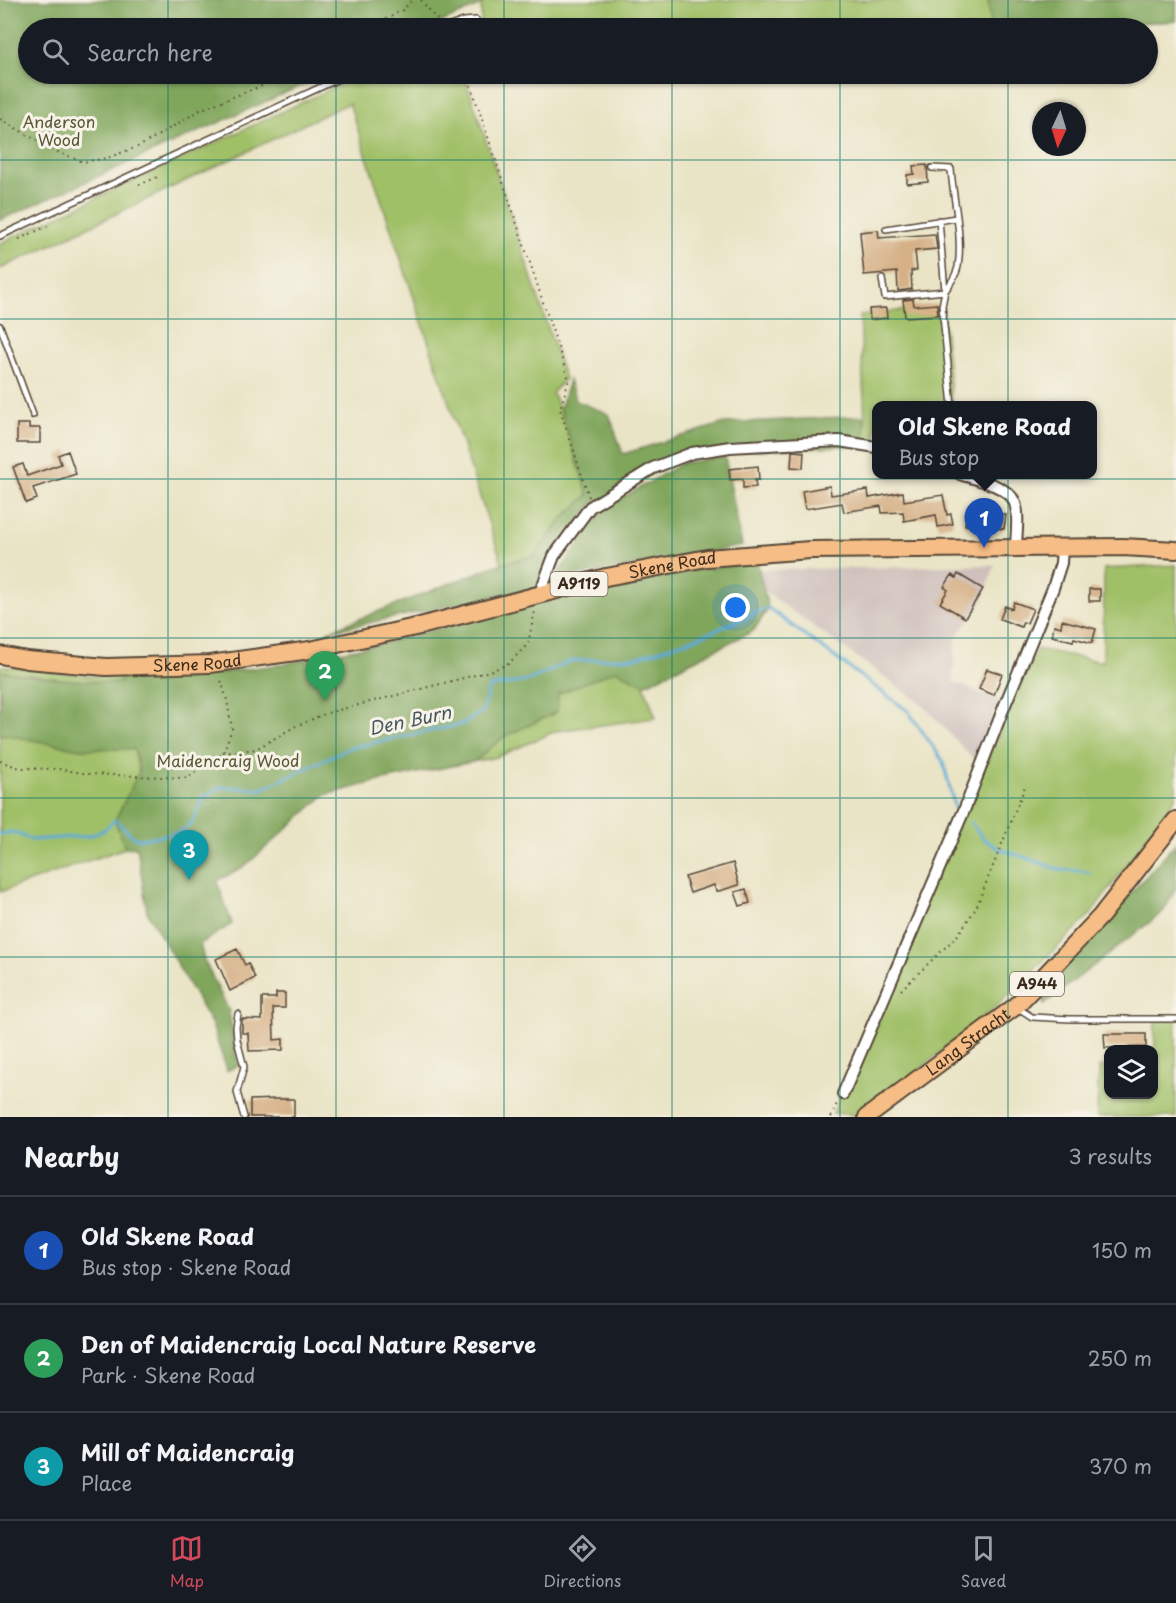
<!DOCTYPE html>
<meta charset="utf-8">
<style>
:root{--surface:#171b24;--page:#20242c;--text:#f1f3f6;--muted:#9ea1a6;--line:#363941;--accent:#d1495b}
body{margin:0;font-family:"Playpen Sans",sans-serif;background:var(--page);color:var(--text)}
.controls{position:absolute;right:18px;bottom:18px;display:grid;overflow:hidden;border-radius:12px;box-shadow:0 2px 4px #0004}
.controls button{width:54px;height:54px;display:grid;place-items:center;padding:0;border:0;border-bottom:2px solid var(--line);background:var(--surface);color:var(--text);font:30px sans-serif}
.compass{position:absolute;left:1032px;top:102px;width:54px;height:54px;border-radius:50%;background:var(--surface);box-shadow:0 2px 4px #0004;rotate:184deg}
.you{position:absolute;left:736px;top:608px;width:21px;height:21px;margin:-15px;border:4px solid #fff;border-radius:50%;background:#1a73e8;box-shadow:0 0 0 9px #1a73e833}
.badge{display:grid;place-items:center;width:39px;height:39px;border-radius:50%;background:var(--accent);color:#fff;font-size:20px;font-weight:700}
.pin{position:absolute;translate:-50% -50px;filter:drop-shadow(0 2px 3px #0008)}
.pin::after{content:'';position:absolute;top:32px;width:21px;height:18px;background:inherit;clip-path:polygon(0 0,100% 0,50% 100%)}
.popup{position:absolute;left:872px;top:401px;width:225px;height:78px;box-sizing:border-box;display:grid;place-content:center;border-radius:12px;background:var(--surface);filter:drop-shadow(0 2px 4px #0005);font-size:20px;white-space:nowrap;color:var(--muted)}
.popup b{font-size:22px;color:var(--text)}
.popup::after{content:'';position:absolute;left:50%;top:100%;margin-left:-12px;border:12px solid transparent;border-top-color:var(--surface)}
.list{margin:0;padding:0;list-style:none}
h2{display:flex;justify-content:space-between;align-items:center;height:78px;margin:0;padding:0 24px;font-size:26px}
h2 small{font-size:20px;font-weight:400;color:var(--muted)}
.list li{display:grid;grid-template-columns:39px 1fr auto;gap:18px;align-items:center;box-sizing:border-box;height:108px;padding:0 24px;border-top:2px solid var(--line)}
.list b{display:block;font-size:22px;white-space:nowrap}
.list p{margin:0;font-size:20px;white-space:nowrap;color:var(--muted)}
.list em{font-size:20px;font-style:normal;color:var(--muted)}
.icon{flex:none;width:33px;height:33px;fill:none;stroke:currentColor;stroke-width:2;stroke-linecap:round;stroke-linejoin:round}
.map{position:relative;flex:none;width:1176px;height:1117px;overflow:hidden}
.search{position:absolute;background:var(--surface);box-shadow:0 2px 4px #0004;left:18px;right:18px;top:18px;height:66px;display:flex;align-items:center;gap:15px;box-sizing:border-box;padding:0 21px;border-radius:33px;color:var(--muted);font-size:22px}
.sheet{height:402px;background:var(--surface)}
nav{display:flex;justify-content:space-around;align-items:center;box-sizing:border-box;height:84px;border-top:2px solid var(--line);background:var(--surface);font-size:16px;color:var(--muted)}
nav a{display:grid;justify-items:center;gap:3px}
nav .on{color:var(--accent)}
.map>svg:first-child{display:block}
.industrial{fill:#cfc0bb}
.green{fill:#a0c068;stroke:#6e7543;stroke-width:1.5}
.forest{fill:#80a65c;stroke:#5e683d;stroke-width:1.5}
.lines{fill:none;stroke-linecap:round;stroke-linejoin:round}
.stream{stroke:#5caad5;stroke-width:3}
.building{fill:#d6b086}
.service-casing{stroke:#554637;stroke-width:8}
.minor-casing{stroke:#554637;stroke-width:14}
.primary-casing{stroke:#554637;stroke-width:20}
.path{stroke:#554637;stroke-width:2;stroke-dasharray:1.5 4.5;stroke-linecap:butt}
.service{stroke:#fff;stroke-width:5}
.minor{stroke:#fff;stroke-width:10}
.primary{stroke:#f6be86;stroke-width:16}
.grid{fill:none;stroke:#0f766e;stroke-width:1.5;stroke-opacity:0.55}
.labels{text-anchor:middle;stroke-width:6;stroke-linejoin:round;paint-order:stroke}
.shield{fill:#f7f3e8;stroke:#73665b;stroke-width:1.5}
.shield-label{font-size:15px;font-weight:bold;fill:#3b2a1e}
.park-label{font-size:16px;fill:#595734;stroke:#f7f3e8}
.street-label{font-size:16px;fill:#3b2a1e;stroke:#f7f3e8}
.water-label{font-size:18px;font-style:italic;fill:#47575e;stroke:#f7f3e8}
</style>
<div class="map">
<svg width="1176" height="1117" viewBox="0 0 1176 1117">
<rect width="100%" height="100%" fill="#f7f3e8"/>
<filter id="ink" filterUnits="userSpaceOnUse"><feTurbulence type="fractalNoise" baseFrequency=".0167" numOctaves="2"/><feDisplacementMap in="SourceGraphic" scale="12" xChannelSelector="R" yChannelSelector="G"/><feConvolveMatrix kernelMatrix="1 2 1 2 8 2 1 2 1" color-interpolation-filters="sRGB"/></filter>
<filter id="wash" filterUnits="userSpaceOnUse"><feTurbulence type="fractalNoise" baseFrequency=".008" numOctaves="4" result="noise"/><feDisplacementMap in="SourceGraphic" scale="24" xChannelSelector="R" yChannelSelector="G"/><feGaussianBlur stdDeviation="1.35" result="paint"/><feColorMatrix in="noise" values="0 0 0 0 0 0 0 0 0 0 0 0 0 0 0 0 0 1.4 0 .05"/><feComposite in="paint" operator="in"/></filter>
<g filter="url(#wash)">
<rect width="100%" height="100%" fill="#eae4c6"/>
<path class="industrial" d="M995 565 982 602 956 638 953 682 1000 700 974 760 921 703 763 590 758 570Z"/>
<path class="green" d="M486 0H1176V21L1030 28H481V5Z
M363 74H462L467 83 565 379 552 393 560 409 589 495 562 519 534 556 502 563 349 103 0 269V243Z
M942 306 952 405 876 406V447L866 445 860 315Z
M757 562 768 609 753 631 644 685 656 718 556 731 497 757 432 770 116 822 125 848 0 892V666L90 676H152L211 674 285 664 384 643 693 570Z
M1176 565V797L1091 914 998 1005 911 1076 856 1115 833 1113 965 808 1037 649 1103 662 1104 569Z
M1155 1019H1176V1117H1097L1099 1067H1108V1094H1154Z"/>
<path class="forest" d="M0 0H486L481 5 428 28H28V74H328L0 220Z
M988 0H1176V21L1030 28H991Z
M569 380 576 401 609 414 623 454 725 423 864 416 866 445 692 453 592 505 554 556 542 586 326 632 502 563 534 556 562 519 588 495 560 409Z
M725 457 742 546 553 580 605 508 682 463Z
M757 562 768 608 753 631 644 685 616 670 558 694 557 712 504 737 475 761 379 781 325 795 245 866 217 881 232 924 200 944 204 960 229 1011 238 1065 227 1071 212 1025 147 912 137 847 125 848 115 820 139 772 134 749H80L0 734V671L60 679 120 683V676L211 674 285 664 384 643 563 596 693 570Z
M1176 843V888L1164 911 1044 1004 1043 991Z"/>
<g class="lines">
<path class="stream" d="M970 822 984 839 997 848 1061 870 1082 871 1090 873
M0 834 13 832 32 840 89 836 104 830 115 820 135 838C143 840 151 837 159 836 188 834 194 824 203 797L221 787 262 789 349 748 463 724 483 711 489 687 527 681 571 661 638 657 699 637 768 608 908 711 943 761 955 809"/>
</g>
<g id="blocks">
<path class="building" d="M927 165 928 182 907 184V175L914 174 913 166Z
M878 230 879 238 935 234 937 249 915 251 917 270 911 271 912 289 898 291 897 272 864 275 860 232Z
M913 299 914 306 937 304 938 315 905 317 903 300Z
M886 308 887 318 870 320 869 309Z
M17 424H29V428H40V443H17Z
M68 451 76 474 33 488 37 499 26 503 13 467 23 464 27 476 61 464 58 455Z
M792 451 804 452 803 468 791 467Z
M758 466 759 480H755L756 487 743 488V479L730 480 729 469Z
M830 486 831 495 868 490 869 498 903 492 904 501 943 495 947 515 951 514 953 524 938 527 936 515 904 521 903 512 882 513 881 506 844 512 842 503 805 509 802 491Z
M967 510 1006 515 1004 529 995 528 994 530 965 525Z
M958 574 983 589 965 618 940 603 948 590 944 587 952 575 956 578Z
M1089 589H1100V601H1089Z
M1014 602 1033 609 1027 623 1023 622 1021 627 1000 619 1005 606 1012 609Z
M1062 620 1096 629 1092 643 1074 638 1073 641 1052 636 1054 625 1061 627Z
M987 669 1002 674 994 695 979 689Z
M733 863 739 885 719 891H716L714 885 690 893 685 877Z
M746 889 750 903 740 906 735 892Z
M237 949 245 965 248 963 255 978 230 991 216 959Z
M276 993H285V1008H273L274 1040 283 1039V1050L249 1051 248 1033H242V1019L262 1020V998H276Z
M1104 1034H1146V1047L1105 1048Z
M277 1099H294V1117H250V1100Z"/>
</g>
</g>
<g filter="url(#ink)">
<use href="#blocks" fill-opacity="0" stroke="#554637" stroke-width="1.5"/>
<g class="lines">
<defs>
<path id="service" d="M444 28 464 21 476 20
M932 168 951 169C953 200 963 235 958 267 956 276 951 283 945 291
M939 220 945 291
M886 229 956 218
M0 236 349 74
M882 279 885 297 945 291 942 306 952 406
M0 326 33 415
M1018 1008 1032 1017 1070 1019H1176
M238 1014 236 1027 237 1040 244 1067 237 1092 244 1117"/>
<path id="minor" d="M960 474C975 479 1008 486 1014 501 1020 513 1016 534 1016 548
M540 593 554 556 590 507 653 468 692 453 730 447 839 441 876 447
M843 1094 965 808 1002 712 1053 588 1061 563 1062 547"/>
<g id="primary">
<path id="s1" d="M0 655 27 660 106 667 210 664 310 650 420 626 606 577 707 558 810 550 1123 547 1176 550"/>
<path id="s2" d="M867 1117 1016 1006 1101 916 1176 820"/>
</g>
</defs>
<use href="#service" class="service-casing"/>
<use href="#minor" class="minor-casing"/>
<use href="#primary" class="primary-casing"/>
<path class="path" d="M421 0 439 22
M370 28 403 10 412 0
M467 74 569 380 560 409 589 497
M0 119 55 151 83 162 107 158 140 146 202 109 269 83 300 74
M139 185 160 176
M19 239 48 226
M223 753 256 749 296 726 327 713 483 673 507 665 528 644 535 610
M0 761 20 768 59 769 88 774 187 778 223 753 232 729 227 700 220 677
M901 990 957 936 976 908 1026 784
M831 1117 837 1103"/>
<use href="#service" class="service"/>
<use href="#minor" class="minor"/>
<use href="#primary" class="primary"/>
</g>
</g>
<path class="grid" d="M168 0V28M336 0V28M504 0V28M672 0V28M840 0V28M1008 0V28M168 74V1117M336 74V1117M504 74V1117M672 74V1117M840 74V1117M1008 74V1117M0 160H1176M0 319H1176M0 479H1176M0 638H1176M0 798H1176M0 957H1176"/>
<g class="labels">
<g class="shield">
<rect x="550.5" y="572" width="57" height="24" rx="4.5"/>
<rect x="1010" y="972" width="54" height="24" rx="4.5"/>
</g>
<g class="shield-label">
<text x="579" y="589">A9119</text>
<text x="1037" y="989">A944</text>
</g>
<g class="park-label">
<text x="59" y="128">Anderson<tspan x="59" dy="18">Wood</tspan></text>
<text x="228" y="767">Maidencraig Wood</text>
</g>
<g class="street-label">
<text dy="6" stroke="none"><textPath href="#s1" startOffset="684">Skene Road</textPath></text>
<text dy="6" stroke="none"><textPath href="#s1" startOffset="198">Skene Road</textPath></text>
<text dy="6" stroke="none"><textPath href="#s2" startOffset="126">Lang Stracht</textPath></text>
</g>
<g class="water-label">
<text transform="translate(410 721) rotate(-12)" y="6">Den Burn</text>
</g>
</g>
</svg>
<div class="controls">
<button><svg class="icon" aria-label="layers" viewBox="0 0 24 24"><path d="M12 4l9 5-9 5-9-5zM3 14l9 5 9-5"/></svg></button>
</div>
<svg class="compass" viewBox="-18 -18 36 36"><path d="M0-13l5 13h-10z" fill="#e53935"/><path d="M0 13l5-13h-10z" fill="#9ea1a6"/></svg>
<div class="you"></div>
<div class="pin badge" style="left:984px;top:548px;background:#1a4fb4">1</div>
<div class="popup"><b>Old Skene Road</b>Bus stop</div>
<div class="pin badge" style="left:325px;top:701px;background:#2e9e5b">2</div>
<div class="pin badge" style="left:189px;top:880px;background:#0f9aa8">3</div>
<div class="search"><svg class="icon" aria-label="search" viewBox="0 0 24 24"><circle cx="10" cy="10" r="6"/><path d="M15 15l6 6"/></svg>Search here</div>
</div>
<section class="sheet">
<h2>Nearby<small>3 results</small></h2>
<ul class="list">
<li><span class="badge" style="background:#1a4fb4">1</span><div><b>Old Skene Road</b><p>Bus stop · Skene Road</p></div><em>150 m</em></li>
<li><span class="badge" style="background:#2e9e5b">2</span><div><b>Den of Maidencraig Local Nature Reserve</b><p>Park · Skene Road</p></div><em>250 m</em></li>
<li><span class="badge" style="background:#0f9aa8">3</span><div><b>Mill of Maidencraig</b><p>Place</p></div><em>370 m</em></li>
</ul>
</section>
<nav>
<a class="on"><svg class="icon" aria-label="map" viewBox="0 0 24 24"><path d="M3 6l6-2 6 2 6-2v14l-6 2-6-2-6 2zM9 4v14M15 6v14"/></svg>Map</a>
<a><svg class="icon" aria-label="directions" viewBox="0 0 24 24"><path d="M12 3l9 9-9 9-9-9zM9 14v-3h6M13 9l2 2-2 2"/></svg>Directions</a>
<a><svg class="icon" aria-label="saved" viewBox="0 0 24 24"><path d="M7 4h10v16l-5-4-5 4z"/></svg>Saved</a>
</nav>
